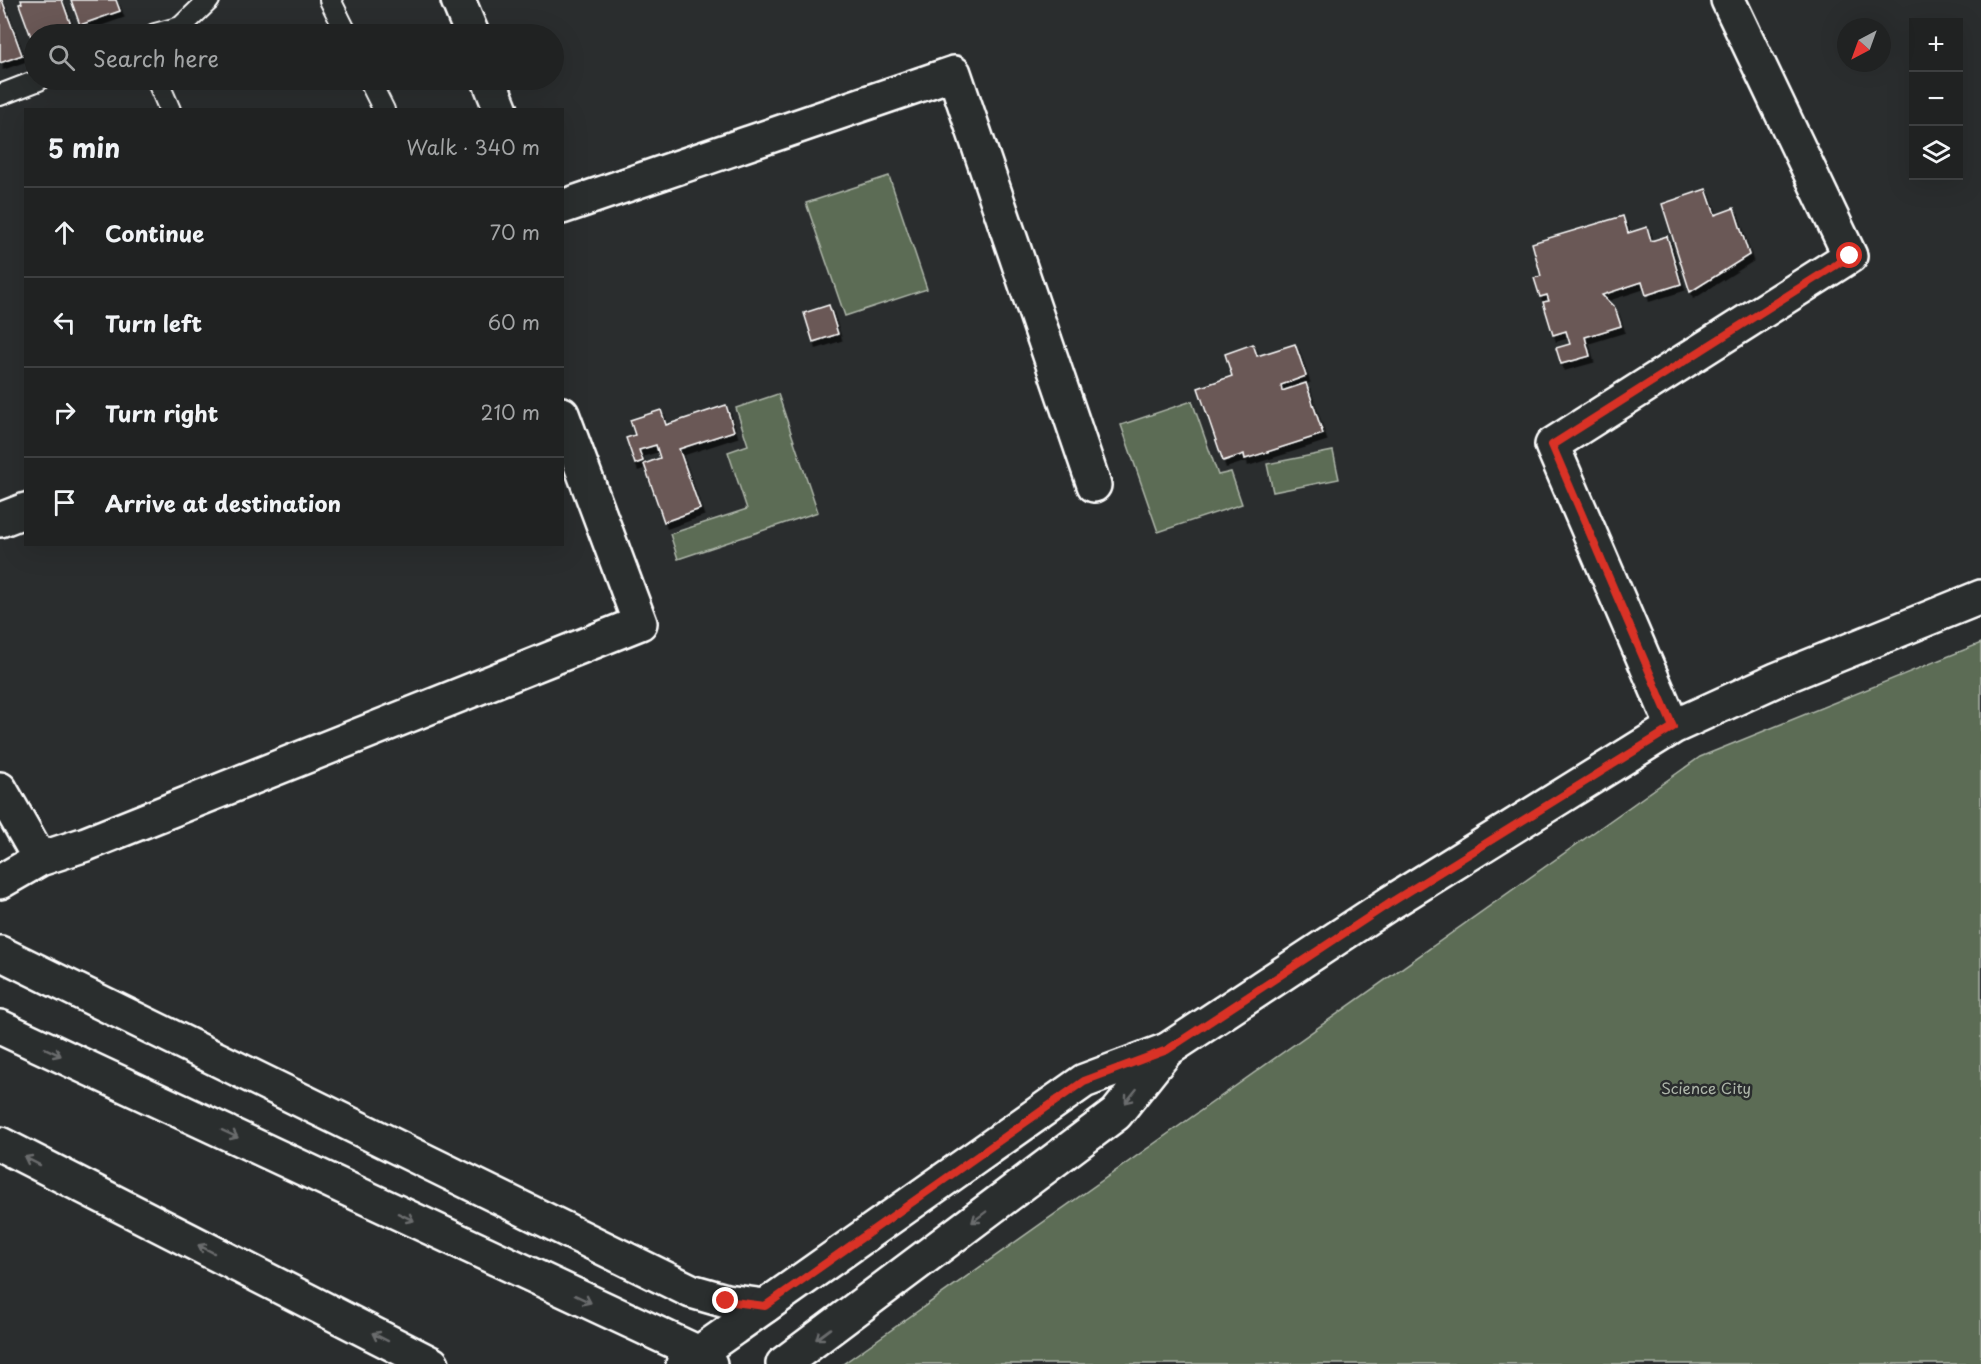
<!DOCTYPE html>
<meta charset="utf-8">
<style>
:root{--surface:#202222;--page:#282a2a;--text:#f1f3f6;--muted:#a2a4a5;--line:#3d3f40}
body{margin:0;font-family:"Playpen Sans",sans-serif;background:var(--page);color:var(--text)}
.controls{position:absolute;right:18px;top:18px;display:grid;overflow:hidden;border-radius:0px;box-shadow:0 6px 24px #0002}
.controls button{width:54px;height:54px;display:grid;place-items:center;padding:0;border:0;border-bottom:2px solid var(--line);background:var(--surface);color:var(--text);font:30px sans-serif}
.compass{position:absolute;left:1837px;top:18px;width:54px;height:54px;border-radius:50%;background:var(--surface);box-shadow:0 6px 24px #0002;rotate:221deg}
.stop{position:absolute;width:18px;height:18px;margin:-14px;border:4px solid #d93025;border-radius:50%;background:#fff}
.stop.end{background:#d93025;border-color:#fff;box-shadow:0 2px 6px #0008}
.list{margin:0;padding:0;list-style:none}
h2{display:flex;justify-content:space-between;align-items:center;height:78px;margin:0;padding:0 24px;font-size:26px}
h2 small{font-size:20px;font-weight:400;color:var(--muted)}
.list li{display:grid;grid-template-columns:39px 1fr auto;gap:18px;align-items:center;box-sizing:border-box;height:90px;padding:0 24px;border-top:2px solid var(--line)}
.list b{display:block;font-size:22px;white-space:nowrap}
.list em{font-size:20px;font-style:normal;color:var(--muted)}
.icon{flex:none;width:33px;height:33px;fill:none;stroke:currentColor;stroke-width:2;stroke-linecap:round;stroke-linejoin:round}
.map{position:relative;flex:none;width:1981px;height:1364px;overflow:hidden}
.search{position:absolute;background:var(--surface);box-shadow:0 6px 24px #0002;left:24px;top:24px;width:540px;height:66px;display:flex;align-items:center;gap:15px;box-sizing:border-box;padding:0 21px;border-radius:33px;color:var(--muted);font-size:22px}
.panel{position:absolute;background:var(--surface);box-shadow:0 6px 24px #0002;left:24px;top:108px;width:540px;height:438px;border-radius:0px}
.map>svg:first-child{display:block}
.green{fill:#5c6c55;stroke:#aeb6aa;stroke-width:1.5}
.building{fill:#6b5856;stroke:#fff;stroke-width:1.5;filter:url(#shadow)}
.lines{fill:none;stroke-linecap:round;stroke-linejoin:round}
.service-casing{stroke:#fff;stroke-width:24}
.minor-casing{stroke:#fff;stroke-width:38}
.tertiary-casing{stroke:#fff;stroke-width:38}
.service{stroke:#2a2d2e;stroke-width:20}
.minor{stroke:#2a2d2e;stroke-width:33}
.tertiary{stroke:#2a2d2e;stroke-width:33}
.oneway{stroke:#6a6c6d}
.route{stroke:#d93025;stroke-width:8}
.labels{text-anchor:middle;stroke-width:5;stroke-linejoin:round;paint-order:stroke}
.park-label{font-size:15px;fill:#aeb6aa;stroke:#2a2d2e}
</style>
<div class="map">
<svg width="1981" height="1364" viewBox="0 0 1981 1364">
<defs>
<filter id="shadow"><feDropShadow dx="3.5" dy="6" stdDeviation="0" flood-color="#0009"/></filter>
</defs>
<rect width="100%" height="100%" fill="#2a2d2e"/>
<filter id="ink" filterUnits="userSpaceOnUse"><feTurbulence type="fractalNoise" baseFrequency=".0167" numOctaves="2"/><feDisplacementMap in="SourceGraphic" scale="12" xChannelSelector="R" yChannelSelector="G"/><feConvolveMatrix kernelMatrix="1 2 1 2 8 2 1 2 1" color-interpolation-filters="sRGB"/></filter>
<g filter="url(#ink)">
<path class="green" d="M889 176 927 289 845 316 806 203Z
M778 394 818 512 678 559 670 534 747 509 728 452 748 445 736 408Z
M1192 401 1218 475 1231 472 1242 504 1158 532 1121 425Z
M1333 451 1339 479 1273 492 1267 464Z
M1981 643V1364H843L1700 757Z"/>
<path class="building" d="M0 0H2L22 55 0 63Z
M21 0H62L73 31 63 34H34V45L19 4 22 3Z
M71 0H116L120 11 80 25Z
M1706 189 1715 215 1734 208 1749 255 1690 292 1662 204Z
M1623 216 1628 233 1647 227 1651 241 1667 236 1681 284 1646 295 1642 282 1602 295 1615 308 1621 326 1585 337 1590 356 1561 364 1556 348 1570 344 1566 331 1553 335 1543 302 1549 301 1547 295 1540 297 1534 278 1541 276 1532 243Z
M829 305 838 334 813 342 804 313Z
M1253 344 1257 356 1295 344 1306 376 1281 385 1282 391 1306 383 1323 434 1245 459 1244 454 1223 461 1198 388 1232 376 1225 354Z
M726 405 734 431 679 449 700 509 664 522 644 464 660 458 656 445 639 450 643 461 635 464 626 438 635 435 630 420 661 410 666 425Z"/>
<g class="lines">
<defs>
<path id="service" d="M330 0 347 34
M155 34 181 27 209 0
M157 80 170 110
M369 80 384 110
M0 95 39 80"/>
<path id="minor" d="M458 0 472 34
M489 80 501 110
M562 207 954 73 1094 485
M0 520 26 510
M1673 727 1778 679 1981 597
M0 789 40 859
M0 882 40 859 86 844 640 623 562 414
M0 953 691 1291 726 1301 765 1306
M1167 1050 1390 903 1673 727 1552 445 1850 256 1728 0"/>
<path id="tertiary" d="M0 1027 699 1353 710 1364
M0 1144 432 1364
M683 1364 1084 1081 1167 1050
M783 1364 1116 1114 1167 1050"/>
</defs>
<use href="#service" class="service-casing"/>
<use href="#minor" class="minor-casing"/>
<use href="#tertiary" class="tertiary-casing"/>
<use href="#service" class="service"/>
<use href="#minor" class="minor"/>
<use href="#tertiary" class="tertiary"/>
</g>
<defs><path id="oneway-shaft" d="M-6 0H5M1.5-3L5.5 0L1.5 3" fill="none" stroke-width="1.6" stroke-linecap="round" stroke-linejoin="round" transform="scale(1.5)"/></defs>
<g class="oneway">
<use href="#oneway-shaft" transform="translate(53 1052) rotate(25)"/>
<use href="#oneway-shaft" transform="translate(1131 1096) rotate(129)"/>
<use href="#oneway-shaft" transform="translate(230 1134) rotate(25)"/>
<use href="#oneway-shaft" transform="translate(32 1161) rotate(-153)"/>
<use href="#oneway-shaft" transform="translate(406 1217) rotate(25)"/>
<use href="#oneway-shaft" transform="translate(979 1217) rotate(143)"/>
<use href="#oneway-shaft" transform="translate(206 1249) rotate(-153)"/>
<use href="#oneway-shaft" transform="translate(583 1299) rotate(25)"/>
<use href="#oneway-shaft" transform="translate(823 1334) rotate(143)"/>
<use href="#oneway-shaft" transform="translate(380 1337) rotate(-153)"/>
</g>
</g>
<g class="lines" filter="url(#ink)">
<path class="route" d="M726 1301 765 1306 1084 1081 1167 1050 1390 903 1673 727 1552 445 1850 256"/>
</g>
<g class="labels">
<g class="park-label">
<text x="1706" y="1094">Science City</text>
</g>
</g>
</svg>
<div class="controls">
<button>+</button>
<button>−</button>
<button><svg class="icon" aria-label="layers" viewBox="0 0 24 24"><path d="M12 4l9 5-9 5-9-5zM3 14l9 5 9-5"/></svg></button>
</div>
<svg class="compass" viewBox="-18 -18 36 36"><path d="M0-13l5 13h-10z" fill="#e53935"/><path d="M0 13l5-13h-10z" fill="#a2a4a5"/></svg>
<div class="stop" style="left:1850px;top:256px"></div>
<div class="stop end" style="left:726px;top:1301px"></div>
<div class="search"><svg class="icon" aria-label="search" viewBox="0 0 24 24"><circle cx="10" cy="10" r="6"/><path d="M15 15l6 6"/></svg>Search here</div>
<section class="panel">
<h2>5 min<small>Walk · 340 m</small></h2>
<ul class="list">
<li><svg class="icon" aria-label="ahead" viewBox="0 0 24 24"><path d="M12 20V5M6 11l6-6 6 6"/></svg><div><b>Continue</b></div><em>70 m</em></li>
<li><svg class="icon" aria-label="left" viewBox="0 0 24 24"><path d="M17 20v-9H6M10 6l-5 5 5 5"/></svg><div><b>Turn left</b></div><em>60 m</em></li>
<li><svg class="icon" aria-label="right" viewBox="0 0 24 24"><path d="M7 20v-9h11M14 6l5 5-5 5"/></svg><div><b>Turn right</b></div><em>210 m</em></li>
<li><svg class="icon" aria-label="arrive" viewBox="0 0 24 24"><path d="M6 21V4h12l-3 4 3 4H6"/></svg><div><b>Arrive at destination</b></div></li>
</ul>
</section>
</div>
